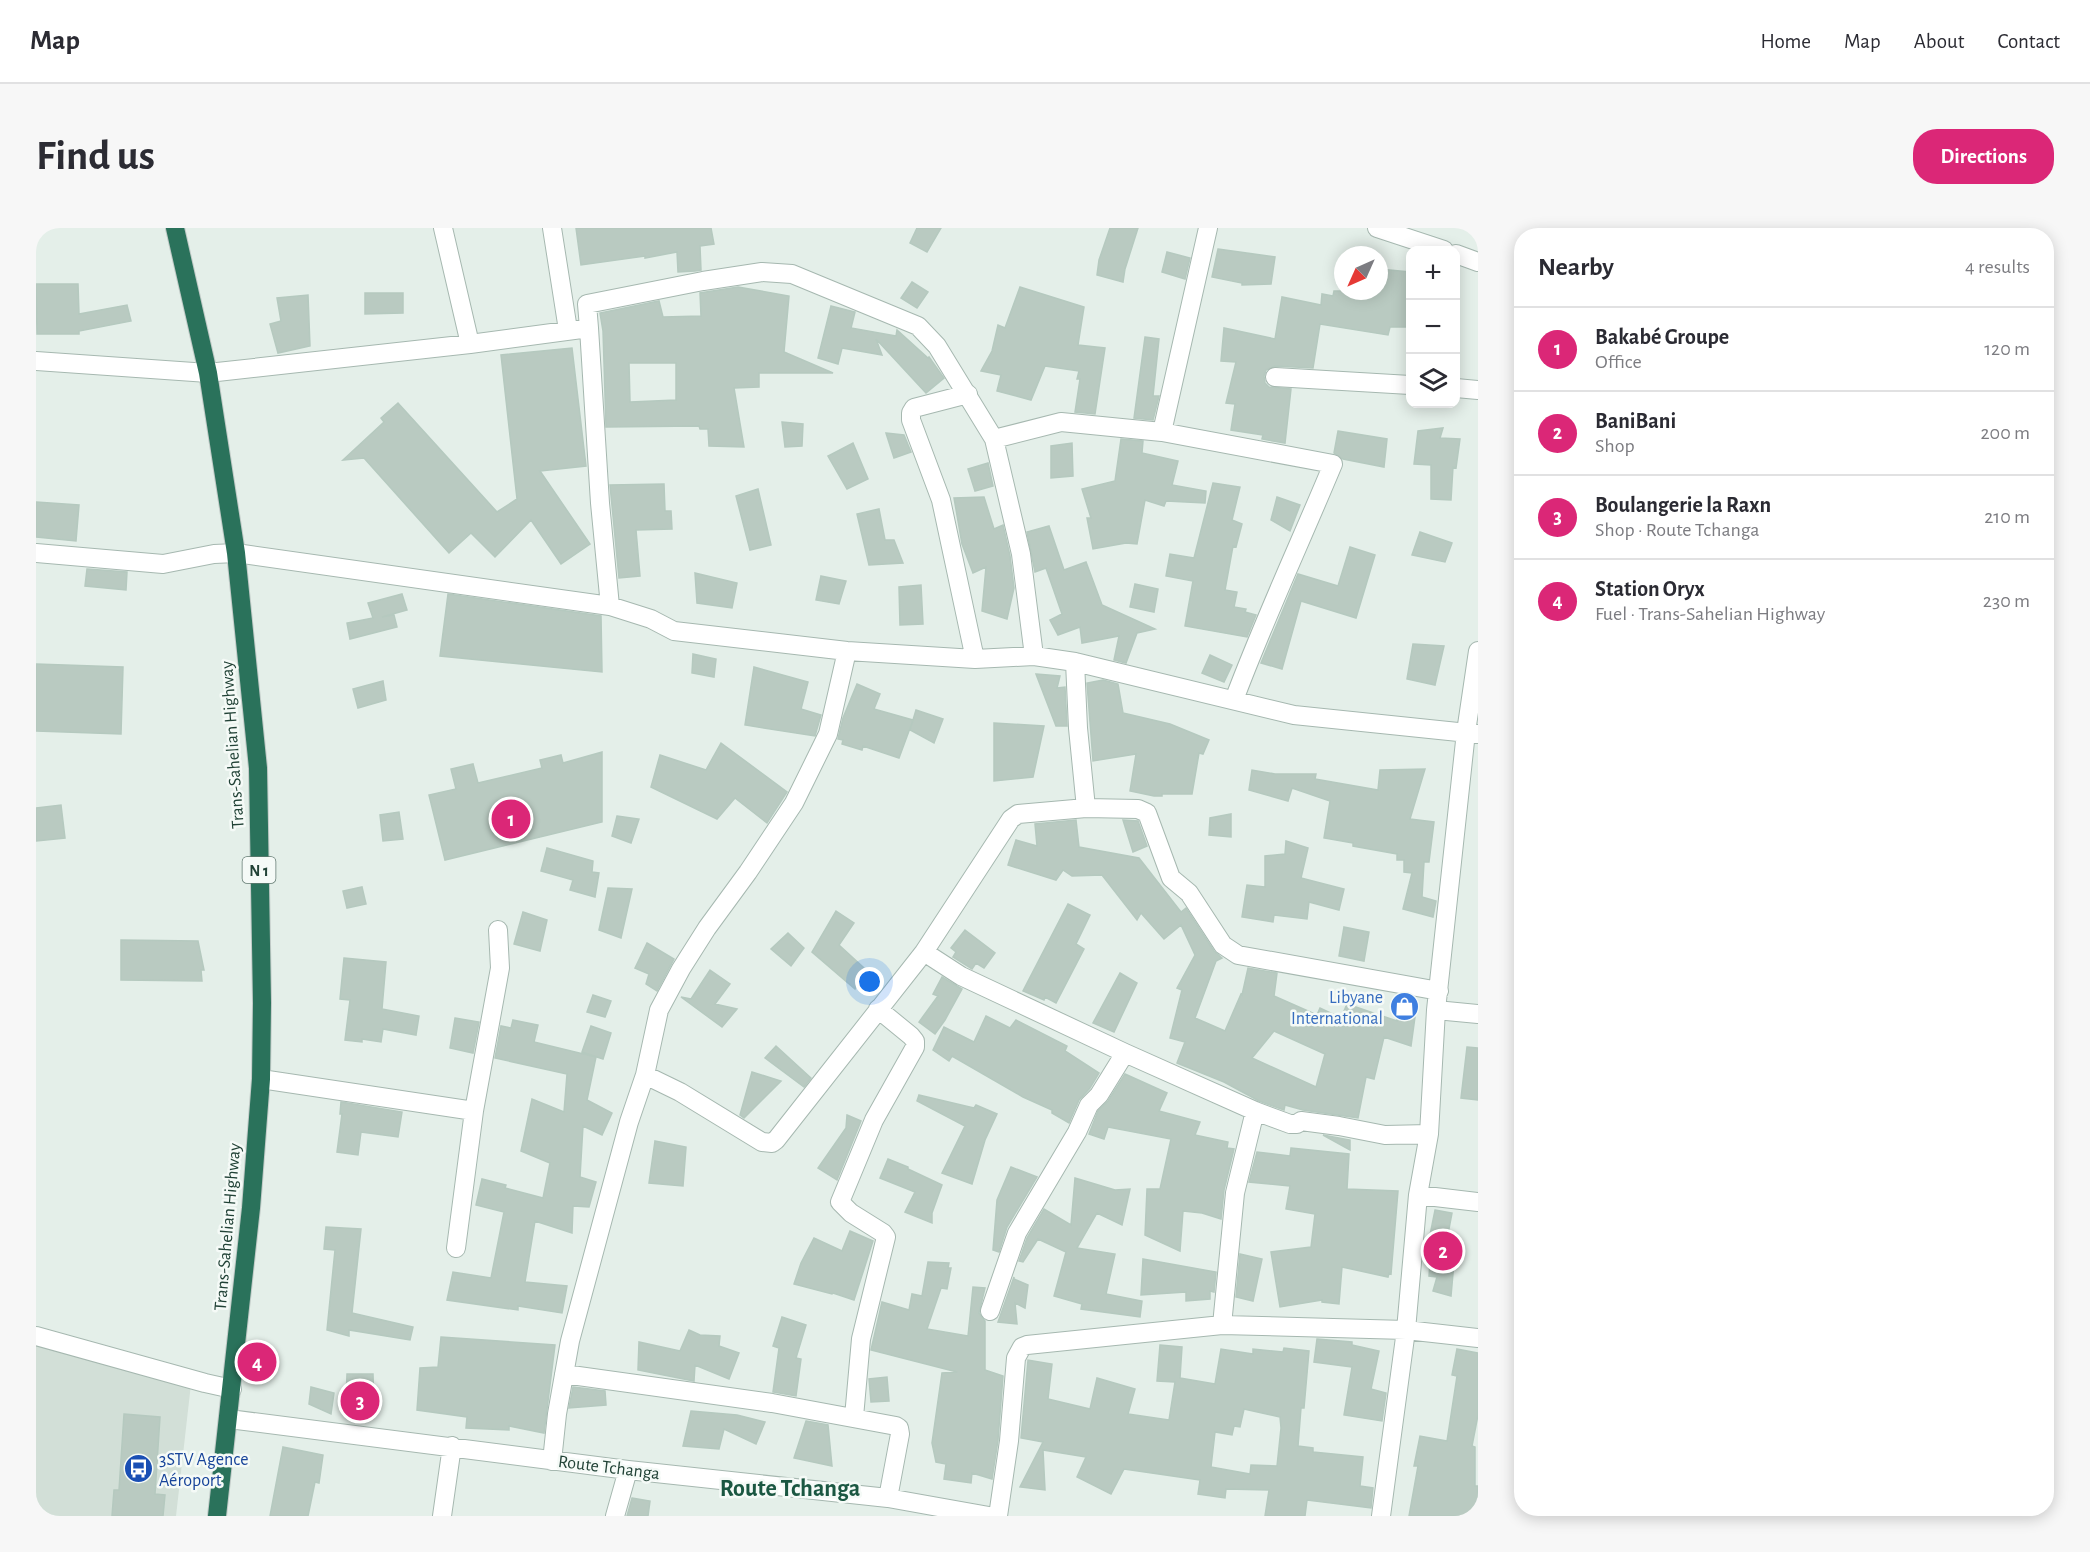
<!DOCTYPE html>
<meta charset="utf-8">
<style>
:root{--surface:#fff;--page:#f7f7f7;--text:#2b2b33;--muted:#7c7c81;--line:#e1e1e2;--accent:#db2777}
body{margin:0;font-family:"Alegreya Sans",sans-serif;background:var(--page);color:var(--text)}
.controls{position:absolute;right:18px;top:18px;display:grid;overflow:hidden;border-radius:12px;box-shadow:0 3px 15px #0003}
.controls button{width:54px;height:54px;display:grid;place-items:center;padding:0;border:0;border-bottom:2px solid var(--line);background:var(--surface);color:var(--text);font:30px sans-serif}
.compass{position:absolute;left:1298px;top:18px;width:54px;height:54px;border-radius:50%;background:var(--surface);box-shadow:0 3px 15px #0003;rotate:225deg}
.you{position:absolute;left:834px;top:754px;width:21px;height:21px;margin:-15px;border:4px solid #fff;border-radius:50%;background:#1a73e8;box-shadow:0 0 0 9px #1a73e833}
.badge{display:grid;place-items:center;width:39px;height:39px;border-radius:50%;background:var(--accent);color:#fff;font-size:20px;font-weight:700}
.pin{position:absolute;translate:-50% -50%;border:3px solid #fff;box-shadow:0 2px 6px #0006}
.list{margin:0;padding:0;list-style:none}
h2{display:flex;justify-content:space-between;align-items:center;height:78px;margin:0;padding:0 24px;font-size:26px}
h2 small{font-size:20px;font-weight:400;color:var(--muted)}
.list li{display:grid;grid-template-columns:39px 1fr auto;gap:18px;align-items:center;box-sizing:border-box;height:84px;padding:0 24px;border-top:2px solid var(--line)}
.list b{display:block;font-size:22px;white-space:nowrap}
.list p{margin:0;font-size:20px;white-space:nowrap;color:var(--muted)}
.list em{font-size:20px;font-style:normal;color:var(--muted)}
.icon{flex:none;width:33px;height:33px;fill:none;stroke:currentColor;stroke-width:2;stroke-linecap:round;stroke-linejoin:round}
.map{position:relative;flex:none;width:1442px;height:1288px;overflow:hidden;border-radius:24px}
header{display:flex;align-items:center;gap:36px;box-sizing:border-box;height:84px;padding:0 30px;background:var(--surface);border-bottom:2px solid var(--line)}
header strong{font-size:28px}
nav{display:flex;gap:33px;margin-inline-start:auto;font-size:21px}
.intro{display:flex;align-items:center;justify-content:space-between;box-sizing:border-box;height:144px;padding:0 36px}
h1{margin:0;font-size:42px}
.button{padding:15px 27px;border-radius:24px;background:var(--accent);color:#fff;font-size:21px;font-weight:700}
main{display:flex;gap:36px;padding:0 36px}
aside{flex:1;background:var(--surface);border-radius:24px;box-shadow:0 3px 15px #0003}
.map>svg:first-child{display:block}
.built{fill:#d2dfd7}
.building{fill:#b9cac1;stroke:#b5c9bf;stroke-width:1.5;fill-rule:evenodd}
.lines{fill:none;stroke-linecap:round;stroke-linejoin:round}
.minor-casing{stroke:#a6b8b0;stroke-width:20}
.highway-casing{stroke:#c1cac7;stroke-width:20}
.minor{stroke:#fff;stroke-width:18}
.highway{stroke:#2a725b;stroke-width:18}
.labels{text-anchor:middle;stroke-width:5;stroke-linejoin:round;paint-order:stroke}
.shield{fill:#f5faf7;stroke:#617970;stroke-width:1.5}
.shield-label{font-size:16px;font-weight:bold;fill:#214236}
.street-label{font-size:18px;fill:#214236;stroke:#f5faf7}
.shop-label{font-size:18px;fill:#366cbe;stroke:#f5faf7;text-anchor:end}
.transit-label{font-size:18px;fill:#164399;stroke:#f5faf7;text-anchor:start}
.district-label{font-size:24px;font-weight:bold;fill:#1b5742;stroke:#f5faf7}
</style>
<header>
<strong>Map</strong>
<nav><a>Home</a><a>Map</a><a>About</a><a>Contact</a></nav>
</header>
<div class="intro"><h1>Find us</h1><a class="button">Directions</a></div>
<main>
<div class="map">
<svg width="1442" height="1288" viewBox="0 0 1442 1288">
<rect width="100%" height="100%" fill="#e4efe9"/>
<path class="built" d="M0 1116 155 1156 140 1288H0Z"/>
<path class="building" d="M540 0H675L678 16 664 18 665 42 659 43 642 44 641 24 609 30V28L545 37Z
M881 0H905L891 24 874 15Z
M1074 0H1102L1089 41 1087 54 1061 47 1063 32Z
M1182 21 1239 29 1235 56 1206 57V55L1176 49Z
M1131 24 1154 30 1149 51 1126 44Z
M1343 41 1374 44V99H1354L1352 107 1284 96 1277 140 1239 138 1230 142 1228 148 1229 155 1233 159 1255 161 1249 215 1226 211 1227 207 1195 202 1199 176 1190 175 1200 134 1185 133 1188 100 1239 111 1246 69 1285 77 1286 66 1297 68 1298 63H1343Z
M876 54 892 64 881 80 865 70Z
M0 56H42L43 86 91 77 95 93 43 103V106H1Z
M702 59 753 68 748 124 797 145H723V159L698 160 708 219 673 218 672 201H664L663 198 570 199 567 103 564 85 623 73 627 89 665 88 664 65ZM593 135H640V172L594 174Z
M984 59 1048 79 1042 117 1069 120 1059 186 1039 184 1044 151H1041L1043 143 1009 138 995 172 961 163 965 147 945 143 956 123 962 97 969 100Z
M329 65H367V85L329 86Z
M272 67 274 118 242 125 234 96 245 93 241 70Z
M795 78 819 84 815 100 860 108 861 102 892 130 893 129 908 150 890 165 840 111 846 127 806 120 802 136 782 130Z
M1109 109 1123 111 1117 168H1123L1117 192 1098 190Z
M536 120 550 238 504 243 554 316 525 336 495 292 459 329 435 305 413 325 328 230 307 232 348 194 345 190 362 175 461 284 481 271 465 127Z
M746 194 767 196 766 218 749 219Z
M1407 200 1404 210 1424 211 1420 240 1417 239 1415 272 1395 271V237L1378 236 1382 203Z
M1302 203 1351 211 1348 239 1307 231 1298 225Z
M850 205 868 207 875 224 858 230Z
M1085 211 1107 213 1106 225 1142 233 1136 257 1170 263 1169 275 1130 273 1128 278 1109 272 1101 316 1090 315 1057 321 1051 290H1055L1046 261 1079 253Z
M817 215 832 251 811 261 792 228Z
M1036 215 1037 248 1015 250V218Z
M952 235 957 258 939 263 932 241Z
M1177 255 1204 259 1196 292 1206 296 1200 319 1197 318 1189 362 1201 364 1198 379 1210 381 1209 384 1220 387 1211 409 1149 398 1157 353 1130 348 1134 326 1158 330Z
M628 256 629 283H635L636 301 600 302 604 348 583 350 574 257Z
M722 261 735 317 714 322 700 268Z
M948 269 958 301 967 297 974 328 978 360 971 391 946 383 950 339 937 345 926 316 918 270Z
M1241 269 1264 277 1254 303 1235 292Z
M0 274 43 277 40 313 0 309Z
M843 281 849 312H858L867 335 833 337 821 286Z
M1013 298 1028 342 1050 334 1066 377 1119 401 1101 405 1090 435 1078 432 1083 408 1046 415 1044 399 1022 407 1014 392 1026 386 1010 340 999 344 991 304Z
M1384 304 1416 315 1409 334 1376 327Z
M1314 319 1339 327 1320 390 1265 373 1246 441 1225 435 1262 346 1302 358Z
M51 341 91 344 90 362 49 358Z
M659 345 701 355 696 380 661 375Z
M785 348 810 353 803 376 780 372Z
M1099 356 1122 361 1118 384 1094 379Z
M885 357 887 396 864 397 863 359Z
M366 366 371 382 346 389 358 387 361 399 314 411 311 395 337 390 332 375Z
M412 366 565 388 566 444 404 428Z
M1377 416 1408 418 1399 457 1371 451Z
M657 426 680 431 678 449 656 445Z
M1174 427 1196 437 1188 454 1166 445Z
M0 436 87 439 85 506 0 503Z
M718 439 772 454 765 481 785 487 779 508 709 497Z
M1000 446 1024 448 1021 460 1029 459 1031 498H1020Z
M1067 452 1082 456 1087 485 1134 496 1173 512 1167 526 1163 525 1156 566H1126V568H1118L1094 563 1100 526 1057 533 1051 455Z
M347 453 350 472 322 480 317 461Z
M821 456 844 466 838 481 877 492 880 482 907 491 898 515 874 502 877 492 863 530 827 518 826 522 806 516 807 512 802 511 807 490Z
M958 495 1008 498 997 549 958 553Z
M685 515 751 564 731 595 699 570 681 591 615 559 624 527 670 542Z
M566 524V594L409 632 393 567 420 561 415 541 437 536 442 555 506 540 504 532 525 527 527 535Z
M1389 541 1374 591 1398 594 1393 634H1388L1386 669 1400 673 1397 689 1367 681 1376 645 1368 644V632H1361V626L1317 618V615L1288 610 1294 573 1256 560 1252 573 1213 562 1216 542 1239 546H1280L1279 551 1342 562 1344 542Z
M25 577 29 610 0 613V580Z
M363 584 367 611 347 613 344 587Z
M1195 586V609L1173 607 1174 590Z
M581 588 603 591 595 615 576 608Z
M1040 592 1043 619 1103 630 1145 684 1150 680 1178 723 1186 730 1180 733 1159 790 1189 803 1205 766 1206 767 1212 740 1241 745 1238 768 1281 787 1284 780 1305 790 1311 776 1361 793V789H1379L1375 818 1348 809 1338 851 1330 849 1322 890 1267 882 1249 877 1248 882 1223 873 1188 854 1141 835 1149 814 1134 810 1146 762 1141 760 1159 727 1145 697 1128 711 1105 685 1101 692 1066 647 1036 648 1027 642 1020 652 972 637 980 612 1001 618 999 596ZM1238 803 1289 826 1280 859 1216 830Z
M1087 592 1102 593 1111 618 1097 624Z
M1250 613 1272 620 1265 650 1308 661 1303 682 1273 674 1271 691 1238 687 1237 694 1206 689 1211 657 1229 659V628L1249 626Z
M511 620 557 633 556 644 563 645 559 669 534 662 537 652 505 643Z
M326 659 330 676 311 680 307 663Z
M572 660 596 661 585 710 563 702Z
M1032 676 1054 687 1040 716 1048 721 1020 775 1009 769 1008 772 987 763Z
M800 683 818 695 803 717 828 740 819 761 776 724Z
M487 684 511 692 504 723 478 716Z
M1308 699 1333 704 1328 733 1303 728Z
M929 702 959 725 948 740 940 735 936 741 917 729 920 724 915 720Z
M752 705 768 720 755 738 735 721Z
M85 712 162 713 168 742H165L166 753 85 752Z
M611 715 638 731 621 763 610 756 613 746 599 740Z
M308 730 350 734 346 781 383 788 380 807 347 801 345 814 326 811V814L309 812 314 772 304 771Z
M674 742 694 756 679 776 701 781 686 799 645 769 655 771Z
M1084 745 1101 755 1078 804 1057 795Z
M906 749 926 761 909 792 899 806 883 794 902 768 897 766Z
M557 767 575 773 569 789 551 784Z
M950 788 974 800 980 792 1031 818 1029 823 1063 845 1054 860 1043 872 1033 895 1016 885V882L987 869 916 828 913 833 897 822 908 799 938 814Z
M419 790 443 794 437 825 414 820Z
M477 792 502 797 498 814 560 829 551 872 576 885 566 907 547 898 544 949 560 954 553 979 537 978 536 1005 499 993 489 1054 531 1058 526 1085 482 1078V1082L411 1072 417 1044 455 1050 468 984 440 977 446 951 470 957 469 960 507 970 514 935 485 923 496 871 528 884 531 846 459 830 465 798 475 800Z
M555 798 575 805 567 831 546 824Z
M740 818 775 850 768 859 729 830Z
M1431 819 1442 820V872L1425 870Z
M716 844 745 853 708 890 704 887Z
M1089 846 1131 865 1123 883 1164 894 1159 907 1192 914 1191 920 1198 921 1188 962 1185 991 1166 985 1147 983 1144 1023 1109 1007 1111 961H1124L1135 911 1072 899 1068 911 1053 906 1062 883 1072 873Z
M883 867 938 880 940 877 961 886 949 912 936 956 906 945 929 898 881 873Z
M305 874 366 884 362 909 325 904 322 927 301 924 306 886H304Z
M811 887 825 893 801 952 782 940 810 900Z
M1287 907 1314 912V922Z
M619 913 650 919 647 958 613 955Z
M1255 920 1313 926 1311 961 1362 963 1355 1046 1353 1045 1352 1049 1306 1039 1303 1076 1286 1074V1072L1244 1079 1235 1024 1275 1019 1279 986 1250 981 1254 958 1213 954 1221 924 1254 928Z
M852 931 872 939V941L906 957 896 985V995L869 984 879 964 844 950Z
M975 939 1001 949 971 999 963 1024 957 1022 961 972Z
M1039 950 1079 962 1094 961 1086 997 1061 985 1041 1020 1079 1026 1070 1066 1106 1073 1104 1089 1045 1081 1046 1076 1018 1068 1030 1024 1002 1011 987 1034 983 1033 991 1010 1008 981 1035 997Z
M1399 982 1416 985 1411 1011 1420 1012 1415 1068 1397 1063 1401 1049 1393 1048 1396 1007H1394Z
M290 999 325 1001 316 1085 377 1099 374 1112 313 1102V1108L291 1102 299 1022 288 1021Z
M814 1003 837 1013 818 1072 797 1065 796 1066 758 1056 765 1035 778 1010 806 1023Z
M1204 1026 1226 1031 1217 1073 1200 1069Z
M1107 1031 1180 1044 1178 1064 1174 1063V1071L1150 1073V1064L1105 1067Z
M892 1034 913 1035 912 1040H915L911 1061 905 1060 891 1101 932 1108 937 1059 949 1060 943 1085 949 1093V1142L967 1148 962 1212 956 1251 936 1245 935 1255 908 1251 910 1236 900 1234 896 1215 906 1145 921 1144 835 1122 846 1074 873 1082 876 1066 886 1068Z
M978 1049V1051L992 1057 989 1080 979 1075 981 1096 962 1094Z
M746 1089 770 1097 760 1130 765 1131 760 1168 737 1164 743 1120 737 1118Z
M653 1102 664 1107 684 1108 683 1118 703 1125 693 1151 659 1137 658 1153 602 1142 603 1114 644 1123Z
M405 1109 519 1117 508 1205 473 1198V1202L430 1200 431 1189 381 1182 384 1140 402 1139Z
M1281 1111 1316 1114V1117L1343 1123 1335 1161 1350 1165 1346 1193 1308 1187 1316 1139 1278 1134Z
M1124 1117 1146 1119 1144 1150 1179 1156 1185 1121 1217 1126V1121L1247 1124 1248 1120 1273 1123 1268 1180H1265L1262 1218 1277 1220V1224L1327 1229 1324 1258 1337 1260 1335 1280 1271 1272 1269 1288H1229L1233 1262 1190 1261 1189 1270 1162 1266 1164 1252 1088 1241 1075 1266 1041 1249 1050 1229 1007 1222 1009 1262 984 1259 1007 1214 985 1210 992 1132 1016 1136 1012 1171 1054 1181 1061 1150 1099 1161 1092 1186 1133 1192 1139 1154 1121 1153ZM1208 1181 1244 1189 1245 1200 1241 1238 1215 1237 1214 1246 1175 1239 1179 1204 1196 1207 1198 1198 1204 1199Z
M1421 1121 1442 1125V1187L1436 1218 1439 1219V1258H1442V1288H1373L1382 1238H1378L1384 1208 1411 1213 1421 1148 1416 1147Z
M311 1146H337L338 1177 310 1172Z
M851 1149 853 1173 835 1174 833 1151Z
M275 1159 298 1165 295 1186 273 1176Z
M537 1159 569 1163 570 1177 533 1180Z
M655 1183 701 1187 729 1194 720 1216 688 1201 683 1221 647 1218Z
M88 1186 124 1189 119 1266 129 1267 127 1288H76L78 1262H83Z
M770 1193 792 1197 796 1238 758 1230Z
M247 1219 287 1227 283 1255 279 1254 272 1288H234Z
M596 1270 614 1273 612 1288H591Z"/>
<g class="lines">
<defs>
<path id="minor" d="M407 0 434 116
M516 0 532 102
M1341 0 1408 22
M1420 26 1442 34
M553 100 564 275 574 378
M0 133 172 145 434 116 553 100 551 76 667 53 726 44 756 46 882 98 901 118 958 211 985 326 998 428
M1239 149 1374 157
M1420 160 1442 162
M932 166 878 180 875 185V192L905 272 939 431
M1126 204 1172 0
M958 211 1025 194 1126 204 1297 236C1264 315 1228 392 1198 472
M0 325 127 336 178 326 200 325 574 378 615 391 638 403 811 423 939 431 998 428 1039 434 1258 487 1442 506
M1039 434 1042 500 1050 580 1102 581 1111 585 1135 650 1153 665 1187 717 1202 727 1403 763
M888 724 925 748 1089 825 1219 883 1254 896H1261L1265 893 1303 898 1349 907 1393 906
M1400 782 1442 786
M609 847 644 864 726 914 736 915 740 912 888 724 975 591 982 586 1050 580
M225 851 438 883
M1382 967 1442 974
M420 1020 438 883 464 740 462 702
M954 1083 981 1005 1041 904 1053 877 1063 867 1089 825
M1186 1097 1199 965 1219 883
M0 1108 169 1155 196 1161
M528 1146 736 1175 860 1198 863 1200 864 1206 852 1270
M818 1189 825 1111 850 1009 847 1005 815 985 804 974 838 892 879 819V813L875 808 842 781
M193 1191 592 1242 852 1270 953 1288
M516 1233 521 1186 534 1113 593 894 609 847 623 782 645 741 671 700 712 644 758 575 792 506 811 423
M406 1288 416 1218
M579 1288 592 1242
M962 1288 973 1213 980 1130 986 1119 991 1117 1186 1097 1370 1102 1442 1110
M1345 1288 1370 1102 1382 967 1393 906 1400 782 1430 504 1442 423"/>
<path id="highway" d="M139 0 172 145 200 325 222 540 226 775 225 851 215 980 181 1288"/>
</defs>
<use href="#minor" class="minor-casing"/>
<use href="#highway" class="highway-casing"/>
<use href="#minor" class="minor"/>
<use href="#highway" class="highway"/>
</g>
<defs>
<symbol id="shop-disc" viewBox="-11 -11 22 22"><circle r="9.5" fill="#3f7fe0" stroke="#f5faf7"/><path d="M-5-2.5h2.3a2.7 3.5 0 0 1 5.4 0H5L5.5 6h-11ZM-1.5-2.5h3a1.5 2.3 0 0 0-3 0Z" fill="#fff"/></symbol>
<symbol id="bus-disc" viewBox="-11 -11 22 22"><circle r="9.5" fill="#1a4fb4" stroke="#f5faf7"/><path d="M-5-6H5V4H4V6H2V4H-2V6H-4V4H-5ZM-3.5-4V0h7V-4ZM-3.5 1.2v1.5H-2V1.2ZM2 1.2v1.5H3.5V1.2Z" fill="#fff"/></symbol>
</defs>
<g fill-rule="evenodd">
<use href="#shop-disc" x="1352" y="762" width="33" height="33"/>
<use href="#bus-disc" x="86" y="1224" width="33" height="33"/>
</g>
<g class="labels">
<rect class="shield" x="206.5" y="629" width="33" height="26" rx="4.5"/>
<g class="shield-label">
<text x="223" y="648">N 1</text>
</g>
<g class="street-label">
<text transform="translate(196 517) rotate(-94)" y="6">Trans-Sahelian Highway</text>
<text transform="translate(191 999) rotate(-85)" y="6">Trans-Sahelian Highway</text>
<text transform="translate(573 1239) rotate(7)" y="6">Route Tchanga</text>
</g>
<g class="shop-label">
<text x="1347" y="775">Libyane<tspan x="1347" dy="21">International</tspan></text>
</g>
<g class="transit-label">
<text x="123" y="1237">3STV Agence<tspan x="123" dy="21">Aéroport</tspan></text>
</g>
<g class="district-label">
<text x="754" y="1268">Route Tchanga</text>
</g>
</g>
</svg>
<div class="controls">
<button>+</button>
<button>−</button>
<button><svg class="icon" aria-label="layers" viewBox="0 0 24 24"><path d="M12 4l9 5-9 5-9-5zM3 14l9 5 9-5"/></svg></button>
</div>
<svg class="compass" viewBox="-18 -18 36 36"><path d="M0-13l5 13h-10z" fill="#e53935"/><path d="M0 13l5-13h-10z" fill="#7c7c81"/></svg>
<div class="you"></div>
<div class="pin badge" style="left:475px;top:591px">1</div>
<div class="pin badge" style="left:1407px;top:1023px">2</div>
<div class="pin badge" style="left:324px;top:1173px">3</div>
<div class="pin badge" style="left:221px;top:1134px">4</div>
</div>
<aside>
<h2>Nearby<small>4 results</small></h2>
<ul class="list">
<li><span class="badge">1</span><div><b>Bakabé Groupe</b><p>Office</p></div><em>120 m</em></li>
<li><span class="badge">2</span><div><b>BaniBani</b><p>Shop</p></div><em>200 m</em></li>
<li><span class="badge">3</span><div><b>Boulangerie la Raxn</b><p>Shop · Route Tchanga</p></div><em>210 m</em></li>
<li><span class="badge">4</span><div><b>Station Oryx</b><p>Fuel · Trans-Sahelian Highway</p></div><em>230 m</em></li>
</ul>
</aside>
</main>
